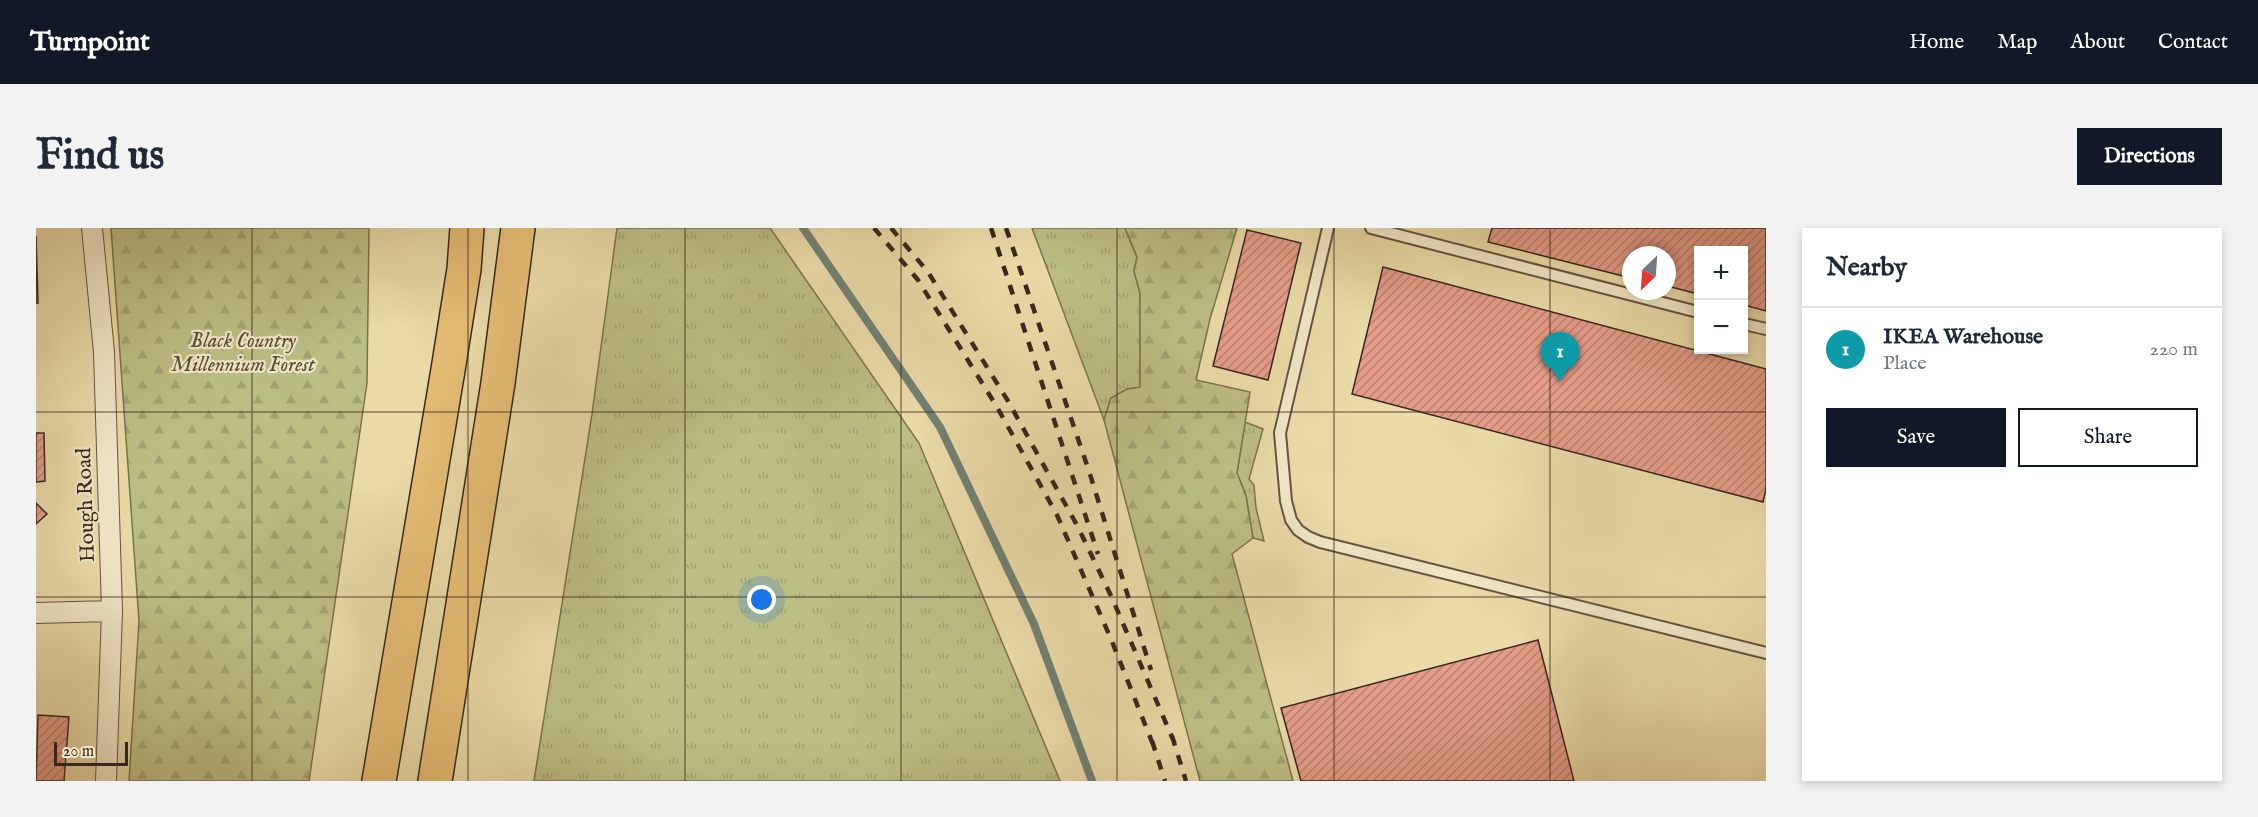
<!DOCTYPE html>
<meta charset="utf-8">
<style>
:root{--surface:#fff;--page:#f2f2f3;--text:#1f2937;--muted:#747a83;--line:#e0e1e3;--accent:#111827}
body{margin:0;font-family:"IM FELL English",serif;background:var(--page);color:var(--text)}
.controls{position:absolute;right:18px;top:18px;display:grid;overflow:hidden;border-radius:0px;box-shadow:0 3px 9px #0003}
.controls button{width:54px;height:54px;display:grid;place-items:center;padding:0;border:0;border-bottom:2px solid var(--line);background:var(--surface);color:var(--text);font:30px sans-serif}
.compass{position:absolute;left:1586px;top:18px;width:54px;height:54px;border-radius:50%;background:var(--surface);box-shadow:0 3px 9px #0003;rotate:205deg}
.scale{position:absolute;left:18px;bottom:15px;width:74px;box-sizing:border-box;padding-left:6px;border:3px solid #38271c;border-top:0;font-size:16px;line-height:21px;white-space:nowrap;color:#38271c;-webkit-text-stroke:4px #f1e8c7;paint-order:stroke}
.you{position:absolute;left:726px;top:372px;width:21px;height:21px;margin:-15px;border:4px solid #fff;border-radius:50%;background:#1a73e8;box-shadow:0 0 0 9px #1a73e833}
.badge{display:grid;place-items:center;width:39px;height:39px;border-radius:50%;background:var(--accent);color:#fff;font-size:20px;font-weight:700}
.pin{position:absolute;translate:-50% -50px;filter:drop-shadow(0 2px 3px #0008)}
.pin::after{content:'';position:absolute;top:32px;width:21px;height:18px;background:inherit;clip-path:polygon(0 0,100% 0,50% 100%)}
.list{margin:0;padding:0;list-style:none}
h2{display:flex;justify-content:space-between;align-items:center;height:78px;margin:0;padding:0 24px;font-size:26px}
h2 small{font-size:20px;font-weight:400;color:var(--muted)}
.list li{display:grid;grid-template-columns:39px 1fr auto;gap:18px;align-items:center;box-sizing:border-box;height:84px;padding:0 24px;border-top:2px solid var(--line)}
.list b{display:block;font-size:22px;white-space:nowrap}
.list p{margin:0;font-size:20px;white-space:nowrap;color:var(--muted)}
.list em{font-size:20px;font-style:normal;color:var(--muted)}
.actions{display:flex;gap:12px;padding:18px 24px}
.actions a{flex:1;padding:14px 0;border:2px solid var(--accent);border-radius:0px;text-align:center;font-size:21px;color:var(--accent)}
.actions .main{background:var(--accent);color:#fff}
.map{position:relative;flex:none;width:1730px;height:553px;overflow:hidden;border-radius:0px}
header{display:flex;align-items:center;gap:36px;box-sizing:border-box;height:84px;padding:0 30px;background:var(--accent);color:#fff}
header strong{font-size:28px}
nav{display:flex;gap:33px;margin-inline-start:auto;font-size:21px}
.intro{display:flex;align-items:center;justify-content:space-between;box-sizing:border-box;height:144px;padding:0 36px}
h1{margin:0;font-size:42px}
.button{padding:15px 27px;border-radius:0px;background:var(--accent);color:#fff;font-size:21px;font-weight:700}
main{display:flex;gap:36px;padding:0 36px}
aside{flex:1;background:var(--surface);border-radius:0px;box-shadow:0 3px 9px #0003}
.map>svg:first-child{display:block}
.grass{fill:url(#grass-tufts);stroke:#7a7250;stroke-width:1.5}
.forest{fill:url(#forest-firs);stroke:#7a7250;stroke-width:1.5}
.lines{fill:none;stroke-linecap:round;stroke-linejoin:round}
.stream{stroke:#728072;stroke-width:8}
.building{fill:url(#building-hatch);stroke:#38271c;stroke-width:1.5}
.service-casing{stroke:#64543f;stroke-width:14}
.minor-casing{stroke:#64543f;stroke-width:22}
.motorway-casing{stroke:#38271c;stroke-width:36}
.service{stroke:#f1e8c7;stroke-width:10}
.minor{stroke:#f1e8c7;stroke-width:20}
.motorway{stroke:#e5be74;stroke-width:33}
.rail{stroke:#38271c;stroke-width:4.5;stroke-dasharray:10 10;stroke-linecap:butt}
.grid{fill:none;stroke:#38271c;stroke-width:1.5;stroke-opacity:0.55}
.labels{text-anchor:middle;stroke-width:4.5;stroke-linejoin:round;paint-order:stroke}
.park-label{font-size:21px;font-style:italic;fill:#594d36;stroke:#f1e8c7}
.street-label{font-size:21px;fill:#38271c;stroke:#f1e8c7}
</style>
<header>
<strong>Turnpoint</strong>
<nav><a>Home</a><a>Map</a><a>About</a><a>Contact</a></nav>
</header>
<div class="intro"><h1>Find us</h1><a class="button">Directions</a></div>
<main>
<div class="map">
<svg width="1730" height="553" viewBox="0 0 1730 553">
<defs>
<pattern id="grass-tufts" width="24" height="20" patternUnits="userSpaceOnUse" patternTransform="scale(1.5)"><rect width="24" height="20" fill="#bcbe85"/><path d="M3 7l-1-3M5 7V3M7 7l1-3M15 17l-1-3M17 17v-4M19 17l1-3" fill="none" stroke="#a2a372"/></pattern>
<pattern id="forest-firs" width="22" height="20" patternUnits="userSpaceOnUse" patternTransform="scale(1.5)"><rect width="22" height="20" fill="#bcbe85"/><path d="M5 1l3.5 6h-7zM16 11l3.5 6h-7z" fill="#a2a372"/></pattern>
<pattern id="building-hatch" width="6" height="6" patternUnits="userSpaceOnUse" patternTransform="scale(1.5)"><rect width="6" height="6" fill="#e69d89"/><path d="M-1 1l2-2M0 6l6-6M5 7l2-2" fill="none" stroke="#bb806f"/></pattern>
</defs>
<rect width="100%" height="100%" fill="#eadba9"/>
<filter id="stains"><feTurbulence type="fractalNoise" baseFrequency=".00333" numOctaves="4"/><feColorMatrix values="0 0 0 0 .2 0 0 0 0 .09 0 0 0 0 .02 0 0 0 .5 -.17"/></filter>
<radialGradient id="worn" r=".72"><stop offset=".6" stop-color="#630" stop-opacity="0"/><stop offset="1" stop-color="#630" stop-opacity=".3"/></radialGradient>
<path class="grass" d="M581 0H734L883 215 1024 553H498L556 186Z
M996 0H1089L1101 29 1098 43 1104 65V160L1075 170 1068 192Z
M1209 194 1227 201 1213 251 1218 257 1220 280 1228 313 1217 310 1210 268 1201 245Z"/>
<path class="forest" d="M75 0H333L331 155 273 553H93L103 393Z
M1089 0H1201L1174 91 1160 152 1214 164 1201 245 1210 268 1217 310 1196 326 1257 553H1164L1068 192 1075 170 1091 161 1104 159V65L1098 43 1101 29Z"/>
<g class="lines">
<path class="stream" d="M767 0 904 199 998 396 1056 553"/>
</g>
<path class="building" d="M1456 0H1730V83L1708 77V22H1662V66L1631 58V27H1595V50L1452 14Z
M1211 2 1265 15 1232 152 1177 138Z
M0 8 2 75H0Z
M1347 39 1730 141V261L1727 274 1316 166Z
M0 205H8L9 253 0 254Z
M0 275 11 286 0 296Z
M1502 412 1538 553H1265L1245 480Z
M2 487 33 489 28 553H0Z"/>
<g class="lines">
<defs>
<path id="service" d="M1292 0 1244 205 1250 273 1255 292 1262 302 1272 309 1284 314 1730 425
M1335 0 1662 84
M1708 96 1730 101"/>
<path id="minor" d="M56 0 68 124 76 383 70 553
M0 385 76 383"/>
<path id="motorway" d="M343 553 412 142 428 41 431 0
M399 553 462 155 482 0"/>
</defs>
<use href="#service" class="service-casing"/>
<use href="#minor" class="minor-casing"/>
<use href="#motorway" class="motorway-casing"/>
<use href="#service" class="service"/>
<use href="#minor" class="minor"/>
<use href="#motorway" class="motorway"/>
<path class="rail" d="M838 0 882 52 961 179 1021 287 1075 411 1118 519
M855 0 892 44 972 173 1042 299 1076 370 1139 516
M955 0 1062 326
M970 0 1053 243 1115 442
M1136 508 1150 553
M1116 513 1129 553"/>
</g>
<path class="grid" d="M216 0V553M432 0V553M649 0V553M865 0V553M1081 0V553M1298 0V553M1514 0V553M0 184H1730M0 369H1730"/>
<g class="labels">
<g class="park-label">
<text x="207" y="119">Black Country<tspan x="207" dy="24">Millennium Forest</tspan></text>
</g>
<g class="street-label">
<text transform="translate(49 277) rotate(-92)" y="7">Hough Road</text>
</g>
</g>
<rect width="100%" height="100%" filter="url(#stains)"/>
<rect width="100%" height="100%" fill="url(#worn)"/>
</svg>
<div class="controls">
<button>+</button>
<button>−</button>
</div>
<svg class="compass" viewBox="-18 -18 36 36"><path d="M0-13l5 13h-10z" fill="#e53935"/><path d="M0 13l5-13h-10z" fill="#747a83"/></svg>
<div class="scale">20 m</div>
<div class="you"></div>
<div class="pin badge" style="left:1524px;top:154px;background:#0f9aa8">1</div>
</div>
<aside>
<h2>Nearby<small></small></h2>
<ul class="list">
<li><span class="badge" style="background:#0f9aa8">1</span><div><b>IKEA Warehouse</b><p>Place</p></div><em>220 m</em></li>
</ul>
<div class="actions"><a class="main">Save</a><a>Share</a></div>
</aside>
</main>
